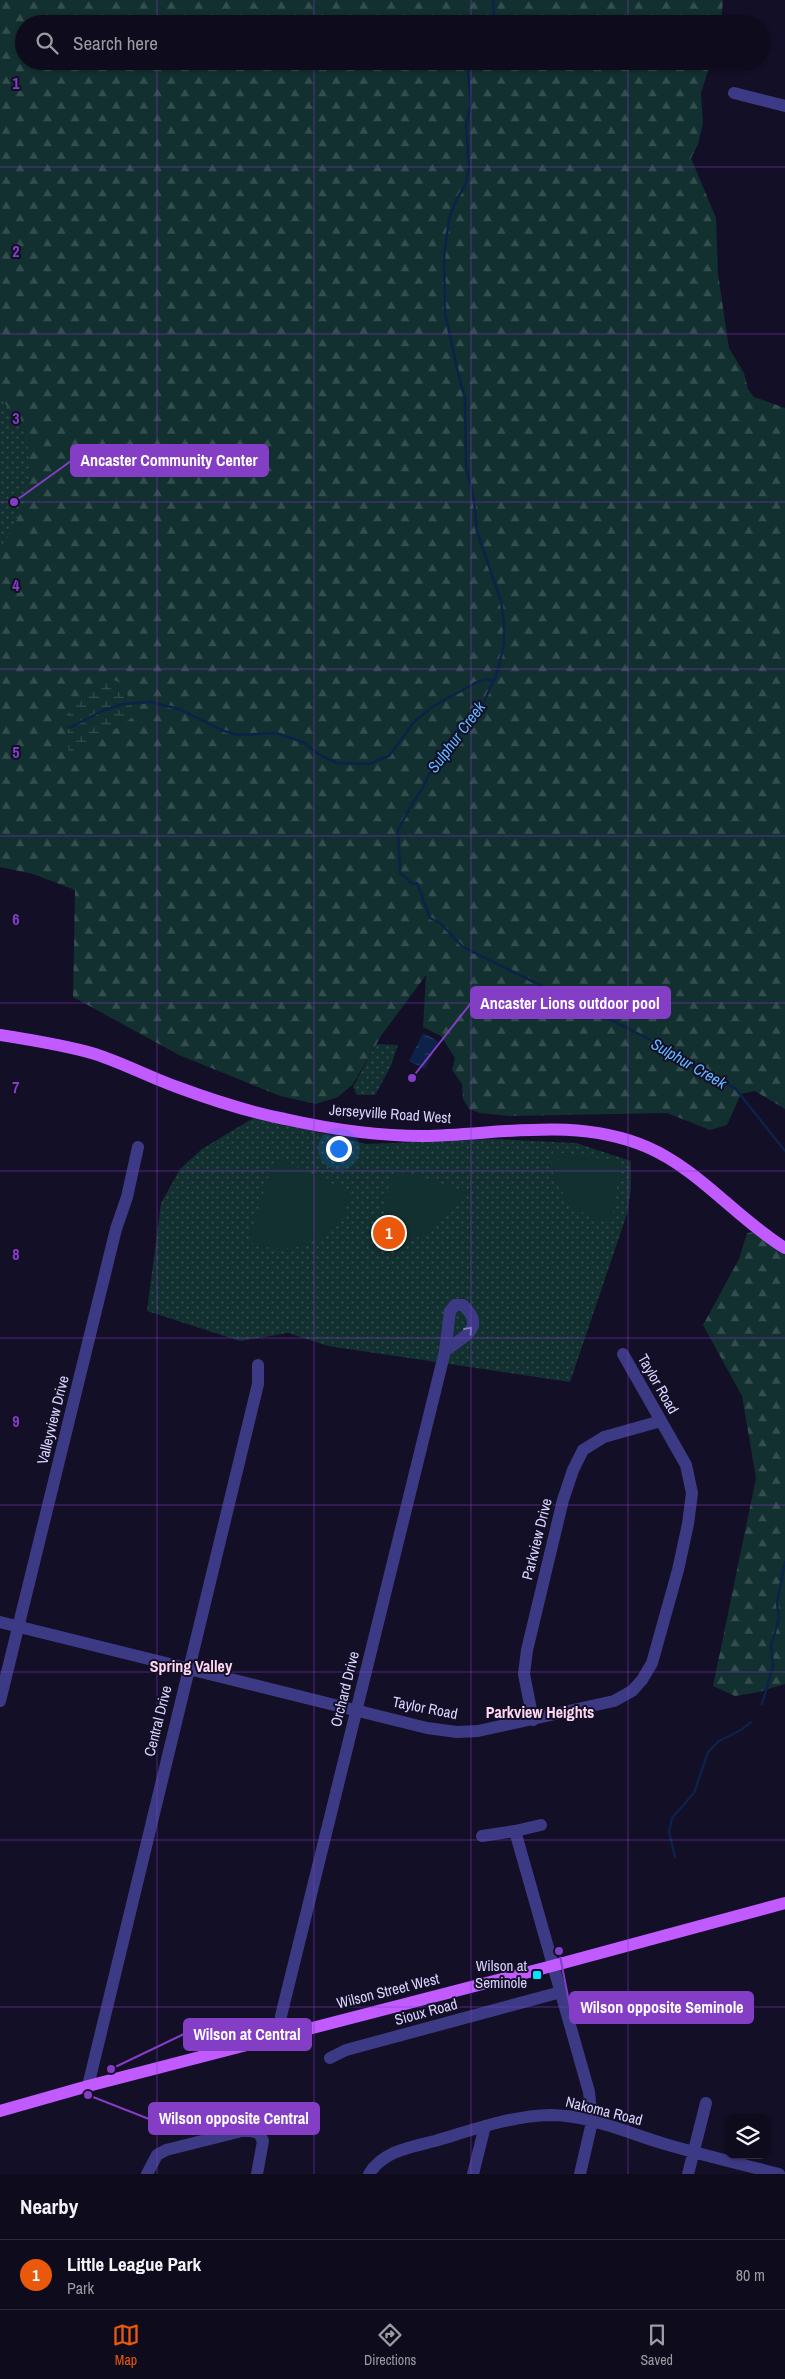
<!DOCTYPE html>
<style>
:root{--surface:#0e0b1c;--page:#1c1929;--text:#f1f3f6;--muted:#9b9ba3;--line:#2e2b3b;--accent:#ea580c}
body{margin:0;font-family:"Archivo Narrow",sans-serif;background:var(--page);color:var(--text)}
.controls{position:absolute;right:15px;bottom:15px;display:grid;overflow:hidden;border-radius:10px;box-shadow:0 1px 4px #0004}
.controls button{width:45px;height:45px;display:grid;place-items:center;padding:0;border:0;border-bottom:1px solid var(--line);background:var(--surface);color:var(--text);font:25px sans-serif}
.you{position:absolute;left:338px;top:1148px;width:18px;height:18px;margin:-12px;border:4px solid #fff;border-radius:50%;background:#1a73e8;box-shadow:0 0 0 8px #1a73e833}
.badge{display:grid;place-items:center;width:32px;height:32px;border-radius:50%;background:var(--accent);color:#fff;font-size:16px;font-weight:700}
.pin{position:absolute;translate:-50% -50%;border:2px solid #fff;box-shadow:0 1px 5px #0006}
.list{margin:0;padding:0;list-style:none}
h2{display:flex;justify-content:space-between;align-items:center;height:65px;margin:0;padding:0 20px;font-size:21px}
h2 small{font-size:16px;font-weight:400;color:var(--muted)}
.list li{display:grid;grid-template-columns:32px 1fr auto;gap:15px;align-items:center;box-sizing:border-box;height:70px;padding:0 20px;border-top:1px solid var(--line)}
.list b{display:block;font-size:19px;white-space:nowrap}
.list p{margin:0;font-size:16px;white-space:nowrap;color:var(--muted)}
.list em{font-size:16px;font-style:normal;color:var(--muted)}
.icon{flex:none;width:28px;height:28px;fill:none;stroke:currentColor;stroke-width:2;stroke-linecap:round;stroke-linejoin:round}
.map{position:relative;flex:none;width:785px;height:2174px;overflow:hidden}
.search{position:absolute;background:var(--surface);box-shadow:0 1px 4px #0004;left:15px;right:15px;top:15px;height:55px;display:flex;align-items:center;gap:12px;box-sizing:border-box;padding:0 18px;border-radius:28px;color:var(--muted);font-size:19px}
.sheet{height:135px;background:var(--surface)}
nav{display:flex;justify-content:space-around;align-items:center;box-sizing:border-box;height:70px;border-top:1px solid var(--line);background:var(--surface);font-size:14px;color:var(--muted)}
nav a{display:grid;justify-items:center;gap:2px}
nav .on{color:var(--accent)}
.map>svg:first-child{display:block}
.grass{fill:url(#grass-dots)}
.forest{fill:url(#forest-firs)}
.wetland{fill:url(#wetland-marsh)}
.pitch{fill:#12302f}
.water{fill:url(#water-ripples)}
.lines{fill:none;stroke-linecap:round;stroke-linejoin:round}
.stream{stroke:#0c2248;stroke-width:2.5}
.minor{stroke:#3d3a85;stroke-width:12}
.major{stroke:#c25bff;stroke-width:12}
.oneway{stroke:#837fbc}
.grid{fill:none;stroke:#843dc5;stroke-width:1;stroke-opacity:0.55}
.poi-dot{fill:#00e5ff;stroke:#130f26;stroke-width:2}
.labels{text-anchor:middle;stroke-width:4;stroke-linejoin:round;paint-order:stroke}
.street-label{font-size:15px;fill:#d9d4ff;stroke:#130f26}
.poi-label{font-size:15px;fill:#d9d4ff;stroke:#130f26;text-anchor:end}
.water-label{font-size:16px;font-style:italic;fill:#62b6ff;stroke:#130f26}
.neighbourhood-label{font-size:16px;font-weight:bold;fill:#ffd6f0;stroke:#130f26}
.grid-label{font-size:16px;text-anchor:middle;font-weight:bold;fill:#843dc5;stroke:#130f26;stroke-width:4;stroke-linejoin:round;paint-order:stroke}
.leader{fill:none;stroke:#843dc5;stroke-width:2}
.callout-dot{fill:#843dc5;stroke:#130f26;stroke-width:2}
.callout{fill:#843dc5;stroke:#843dc5;stroke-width:2}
.callout-label{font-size:16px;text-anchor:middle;font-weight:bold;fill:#fff}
</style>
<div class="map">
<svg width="785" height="2174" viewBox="0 0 785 2174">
<defs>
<pattern id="grass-dots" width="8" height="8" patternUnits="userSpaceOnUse" patternTransform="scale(1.25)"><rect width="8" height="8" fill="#12302f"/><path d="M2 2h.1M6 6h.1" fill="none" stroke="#344d4e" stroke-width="1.8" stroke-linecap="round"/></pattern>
<pattern id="forest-firs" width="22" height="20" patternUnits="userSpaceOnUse" patternTransform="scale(1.25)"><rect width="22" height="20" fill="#12302f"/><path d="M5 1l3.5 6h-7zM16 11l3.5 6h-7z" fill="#344d4e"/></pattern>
<pattern id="wetland-marsh" width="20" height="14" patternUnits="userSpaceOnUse" patternTransform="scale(1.25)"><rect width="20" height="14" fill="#12302f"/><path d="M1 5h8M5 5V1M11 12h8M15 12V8" fill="none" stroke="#344d4e"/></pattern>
<pattern id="water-ripples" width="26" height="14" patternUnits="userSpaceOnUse" patternTransform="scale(1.25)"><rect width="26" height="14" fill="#0c2248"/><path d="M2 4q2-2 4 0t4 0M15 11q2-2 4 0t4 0" fill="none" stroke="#2f4163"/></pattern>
</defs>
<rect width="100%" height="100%" fill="#130f26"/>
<path class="grass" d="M0 381 56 403 0 601Z
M376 1044 398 1045 390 1068 375 1095H357L353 1087Z
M255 1117 366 1144 493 1139 576 1143 631 1161V1189L627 1214 570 1382 328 1346 288 1333 240 1341 147 1311 161 1203 180 1169 202 1149Z"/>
<path class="forest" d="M0 0H723L721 24H24V61H711L701 93 703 123 698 144 691 158 716 218 718 274 729 348 744 373 748 389 754 397 785 408V1109L755 1091 741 1094 727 1125 710 1130 667 1113 509 1116 480 1113 469 1109 463 1099 462 1084 452 1070 455 1058 441 1036 423 1027 426 975 381 1036 353 1084 338 1097 316 1104 280 1096 179 1055 73 997 75 890 33 874 0 867V548C20 521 32 489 28 454 28 448 28 440 25 435 19 421 8 408 0 396Z
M754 1232 785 1254V1684L759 1692 735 1696 713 1686 756 1478 742 1396 703 1325 739 1259 747 1233Z"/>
<path class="wetland" d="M106 675 124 685 135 716 69 759 67 715 82 695Z"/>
<path class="pitch" d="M553 1152 621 1161 611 1225 573 1208 560 1188 551 1167Z
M281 1161 307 1171 353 1194C336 1239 293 1261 248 1241L272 1166Z
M397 1171 430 1180 466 1192C454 1210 436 1232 415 1238 404 1241 391 1242 380 1244L390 1177Z"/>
<path class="water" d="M423 1033 438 1041 425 1069 409 1061Z"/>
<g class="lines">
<path class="stream" d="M491 24 494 13 493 0
M471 61 468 74 471 103 466 125 469 168 465 186 456 200 449 219 444 258 445 313 458 373 465 398 466 466 474 500 477 532 501 601 504 622V644L497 673 483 704 457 732 437 758 421 791 412 804 398 830 400 873 413 884 417 883 430 918 440 923 463 947 649 1039 671 1055 735 1088 785 1151
M69 728 104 710 124 704 150 702 179 709 224 731 238 735 276 733 303 742 320 755 337 763 369 764 389 756 414 722 432 707 475 683 487 679 493 681
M762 1704 773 1666 771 1646 779 1618 777 1603 785 1562
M675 1857 669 1832 672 1818 694 1793 708 1752 719 1741 741 1730 751 1722"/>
<path class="minor" d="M734 93 785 106
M0 1622 427 1728 457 1732 478 1731 614 1701 632 1691 642 1680 652 1663 678 1570 688 1524 692 1493 686 1465 623 1354
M0 1701 116 1229 127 1197 138 1147
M533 1720 524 1674 527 1650 563 1500 573 1470 583 1450 604 1437 661 1421
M515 1831 541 1825
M482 1836 515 1831 589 2092 592 2122 580 2174
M280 2035 281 2016 445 1351 450 1311 455 1305H463C487 1328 464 1336 445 1351
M330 2058 346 2050 561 1992
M88 2086 258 1384V1365
M147 2174 157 2155 166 2150 246 2130 259 2133 263 2141 257 2174
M369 2174C383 2151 411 2147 435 2141 472 2130 511 2116 550 2115 589 2115 628 2133 665 2144 702 2155 741 2164 779 2174
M473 2174 485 2126
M688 2174 706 2103"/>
<path class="major" d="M0 1035C32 1040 64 1045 95 1054 123 1063 149 1077 177 1087 212 1100 249 1112 285 1119 330 1129 377 1136 423 1136 498 1135 575 1116 647 1147 700 1170 736 1218 785 1248
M0 2111 88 2086 552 1966 785 1903"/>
</g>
<defs><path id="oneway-chevron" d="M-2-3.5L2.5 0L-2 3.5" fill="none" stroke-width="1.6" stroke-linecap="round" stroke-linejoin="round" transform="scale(1.25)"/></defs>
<use class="oneway" href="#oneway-chevron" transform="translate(469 1330) rotate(-49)"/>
<path class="grid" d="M157 0V24M314 0V24M471 0V24M628 0V24M157 61V2174M314 61V2174M471 61V2174M628 61V2174M0 167H785M0 334H785M0 502H785M0 669H785M0 836H785M0 1003H785M0 1171H785M0 1338H785M0 1505H785M0 1672H785M0 1840H785M0 2007H785"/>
<rect class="poi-dot" x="532" y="1970" width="10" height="10" rx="2.5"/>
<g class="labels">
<g class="street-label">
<text transform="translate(390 1114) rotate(4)" y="5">Jerseyville Road West</text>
<text transform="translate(658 1384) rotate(60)" y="5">Taylor Road</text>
<text transform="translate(53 1420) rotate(-76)" y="5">Valleyview Drive</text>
<text transform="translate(537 1539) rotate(-76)" y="5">Parkview Drive</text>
<text transform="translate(345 1689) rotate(-76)" y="5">Orchard Drive</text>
<text transform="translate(425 1708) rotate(11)" y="5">Taylor Road</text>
<text transform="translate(158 1721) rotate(-76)" y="5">Central Drive</text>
<text transform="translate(388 1991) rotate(-14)" y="5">Wilson Street West</text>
<text transform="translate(426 2012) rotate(-15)" y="5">Sioux Road</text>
<text transform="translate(604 2111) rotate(14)" y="5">Nakoma Road</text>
</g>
<g class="poi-label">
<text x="527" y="1971">Wilson at<tspan x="527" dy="17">Seminole</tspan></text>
</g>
<g class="water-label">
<text transform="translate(456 737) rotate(-53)" y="6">Sulphur Creek</text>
<text transform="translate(689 1063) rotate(30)" y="6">Sulphur Creek</text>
</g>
<g class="neighbourhood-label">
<text x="191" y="1672">Spring Valley</text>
<text x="540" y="1718">Parkview Heights</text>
</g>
</g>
<g class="grid-label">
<text x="16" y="89">1</text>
<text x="16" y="257">2</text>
<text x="16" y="424">3</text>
<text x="16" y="591">4</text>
<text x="16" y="758">5</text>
<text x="16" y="925">6</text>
<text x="16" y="1093">7</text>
<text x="16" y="1260">8</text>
<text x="16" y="1427">9</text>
</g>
<path class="leader" d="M14 502L71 461M412 1078L471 1003M559 1951L570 2007M111 2069L184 2034M88 2095L149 2119"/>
<g class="callout-dot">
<circle cx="14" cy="502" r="5"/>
<circle cx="412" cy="1078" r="5"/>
<circle cx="559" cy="1951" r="5"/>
<circle cx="111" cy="2069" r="5"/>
<circle cx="88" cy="2095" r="5"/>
</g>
<g class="callout">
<rect x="71" y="445" width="197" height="31" rx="5"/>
<rect x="471" y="987" width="199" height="31" rx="5"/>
<rect x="570" y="1992" width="183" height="31" rx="5"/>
<rect x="184" y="2019" width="127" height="31" rx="5"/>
<rect x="149" y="2103" width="170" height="31" rx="5"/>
</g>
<g class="callout-label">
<text x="169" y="466">Ancaster Community Center</text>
<text x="570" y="1009">Ancaster Lions outdoor pool</text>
<text x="662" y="2013">Wilson opposite Seminole</text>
<text x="247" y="2040">Wilson at Central</text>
<text x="234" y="2124">Wilson opposite Central</text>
</g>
</svg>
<div class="controls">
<button><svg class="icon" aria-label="layers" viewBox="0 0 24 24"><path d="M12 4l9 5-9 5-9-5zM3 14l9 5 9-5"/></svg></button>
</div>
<div class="you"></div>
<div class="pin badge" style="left:389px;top:1233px">1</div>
<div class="search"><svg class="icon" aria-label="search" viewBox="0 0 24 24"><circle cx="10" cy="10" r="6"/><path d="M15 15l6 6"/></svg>Search here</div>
</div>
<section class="sheet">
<h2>Nearby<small></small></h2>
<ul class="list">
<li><span class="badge">1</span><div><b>Little League Park</b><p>Park</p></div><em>80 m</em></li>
</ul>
</section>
<nav>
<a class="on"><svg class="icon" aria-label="map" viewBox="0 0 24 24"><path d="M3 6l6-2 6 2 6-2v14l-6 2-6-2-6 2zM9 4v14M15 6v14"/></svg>Map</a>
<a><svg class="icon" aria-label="directions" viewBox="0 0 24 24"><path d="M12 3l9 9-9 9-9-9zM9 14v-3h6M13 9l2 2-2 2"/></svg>Directions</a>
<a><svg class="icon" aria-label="saved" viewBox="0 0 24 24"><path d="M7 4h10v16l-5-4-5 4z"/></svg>Saved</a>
</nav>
